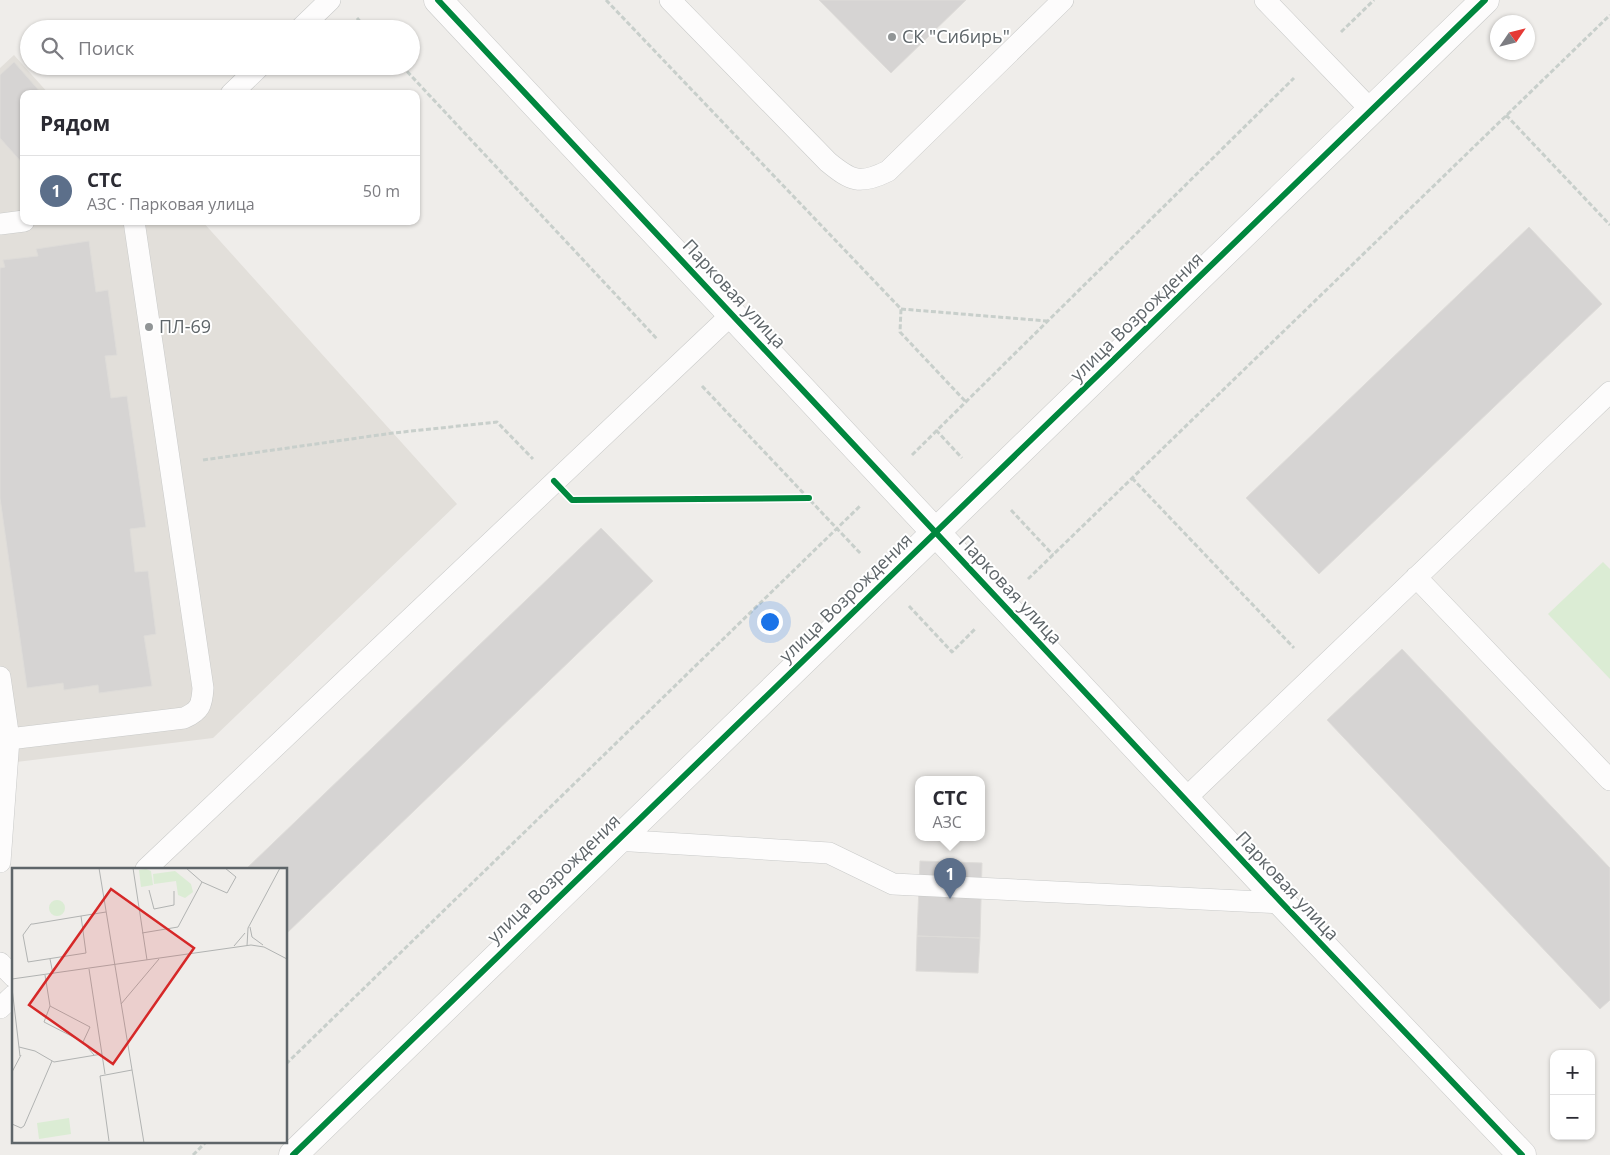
<!DOCTYPE html>
<html lang="ru">
<meta charset="utf-8">
<style>
:root{--surface:#fff;--page:#f7f7f7;--text:#2b2b33;--muted:#7c7c81;--line:#e1e1e2;--accent:#d93025}
body{margin:0;font-family:"Open Sans",sans-serif;background:var(--page);color:var(--text)}
.controls{position:absolute;right:15px;bottom:15px;display:grid;overflow:hidden;border-radius:10px;box-shadow:0 1px 4px #0004}
.controls button{width:45px;height:45px;display:grid;place-items:center;padding:0;border:0;border-bottom:1px solid var(--line);background:var(--surface);color:var(--text);font:25px sans-serif}
.compass{position:absolute;left:1490px;top:15px;width:45px;height:45px;border-radius:50%;background:var(--surface);box-shadow:0 1px 4px #0004;rotate:55deg}
.you{position:absolute;left:769px;top:621px;width:18px;height:18px;margin:-12px;border:4px solid #fff;border-radius:50%;background:#1a73e8;box-shadow:0 0 0 8px #1a73e833}
.badge{display:grid;place-items:center;width:32px;height:32px;border-radius:50%;background:var(--accent);color:#fff;font-size:16px;font-weight:700}
.pin{position:absolute;translate:-50% -41px;filter:drop-shadow(0 1px 2px #0008)}
.pin::after{content:'';position:absolute;top:26px;width:18px;height:15px;background:inherit;clip-path:polygon(0 0,100% 0,50% 100%)}
.popup{position:absolute;left:915px;top:776px;width:70px;height:65px;box-sizing:border-box;display:grid;place-content:center;border-radius:10px;background:var(--surface);filter:drop-shadow(0 1px 4px #0005);font-size:16px;white-space:nowrap;color:var(--muted)}
.popup b{font-size:19px;color:var(--text)}
.popup::after{content:'';position:absolute;left:50%;top:100%;margin-left:-10px;border:10px solid transparent;border-top-color:var(--surface)}
.list{margin:0;padding:0;list-style:none}
h2{display:flex;justify-content:space-between;align-items:center;height:65px;margin:0;padding:0 20px;font-size:21px}
h2 small{font-size:16px;font-weight:400;color:var(--muted)}
.list li{display:grid;grid-template-columns:32px 1fr auto;gap:15px;align-items:center;box-sizing:border-box;height:70px;padding:0 20px;border-top:1px solid var(--line)}
.list b{display:block;font-size:19px;white-space:nowrap}
.list p{margin:0;font-size:16px;white-space:nowrap;color:var(--muted)}
.list em{font-size:16px;font-style:normal;color:var(--muted)}
.icon{flex:none;width:28px;height:28px;fill:none;stroke:currentColor;stroke-width:2;stroke-linecap:round;stroke-linejoin:round}
.map{position:relative;flex:none;width:1610px;height:1155px;overflow:hidden}
.search{position:absolute;background:var(--surface);box-shadow:0 1px 4px #0004;left:20px;top:20px;width:400px;height:55px;display:flex;align-items:center;gap:12px;box-sizing:border-box;padding:0 18px;border-radius:28px;color:var(--muted);font-size:19px}
.panel{position:absolute;background:var(--surface);box-shadow:0 1px 4px #0004;left:20px;top:90px;width:400px;height:135px;border-radius:10px}
.map>svg:first-child{display:block}
.education{fill:#e2dfda}
.green{fill:#dbecd4}
.building{fill:#d6d4d3;stroke:#dedcd9}
.lines{fill:none;stroke-linecap:round;stroke-linejoin:round}
.lane-casing{stroke:#c9cac9;stroke-width:22}
.street-casing{stroke:#c9cac9;stroke-width:29}
.path{stroke:#c8cfcb;stroke-width:3;stroke-dasharray:5 2.5;stroke-linecap:butt}
.lane{stroke:#fdfcfc;stroke-width:21}
.street{stroke:#fdfcfc;stroke-width:28}
.cycleway-casing{stroke:#fff;stroke-width:9}
.cycleway{stroke:#00873e;stroke-width:6}
.poi-dot{fill:#919596;stroke:#fff;stroke-width:2}
.labels{text-anchor:middle;stroke-width:4;stroke-linejoin:round;paint-order:stroke}
.poi-label{font-size:18px;fill:#5e6569;stroke:#fff;text-anchor:start}
.street-label{font-size:18px;fill:#5e6569;stroke:#fff}
.inset-road{fill:none;stroke:#b1b3b2;stroke-width:1}
.view{fill:#d62828;fill-opacity:0.15;stroke:#d62828;stroke-width:2.5}
.inset-edge{fill:none;stroke:#5e6569;stroke-width:2.5}
</style>
<div class="map">
<svg width="1610" height="1155" viewBox="0 0 1610 1155">
<rect width="100%" height="100%" fill="#efedea"/>
<path class="education" d="M14 55 49 94H24V221H202L457 504 213 738 0 764V68Z"/>
<path class="green" d="M1603 562 1610 569V679L1548 614Z"/>
<path class="building" d="M819 0H966L891 73Z
M14 62 42 94H24V165L0 138V75Z
M1529 227 1602 304 1319 574 1246 498Z
M89 241 96 292 108 290 117 355 105 356 111 398 127 396 146 527 130 529 135 572 148 571 156 634 144 636 152 686 99 693 98 685 64 690 63 683 27 688 0 498V268L5 267 3 260 38 256 36 249Z
M601 528 653 581 286 934V869H246Z
M1402 649 1610 868V1000L1600 1009 1327 720Z
M920 861 982 863 980 938 917 936Z
M917 936 980 938 978 973 916 971Z"/>
<g class="lines">
<defs>
<path id="lane" d="M670 0 828 162C851 181 860 185 888 171L1063 0
M1265 0 1371 110
M300 29 330 0
M231 94 260 66
M0 224 24 221
M1416 577 1610 780
M0 677 9 739
M1185 799 1610 392
M615 840 829 853 893 884 1282 903
M0 862 9 739 184 718C200 711 202 705 203 688L134 221
M146 869 732 314
M0 963 14 977
M0 1008 14 995"/>
<path id="street" d="M438 0 1282 903 1522 1155
M293 1155 1485 0"/>
</defs>
<use href="#lane" class="lane-casing"/>
<use href="#street" class="street-casing"/>
<path class="path" d="M606 0 901 309 900 332 965 401
M357 18 367 29
M1341 32 1374 0
M402 66 658 340
M1506 115 1610 225
M901 309 1047 321
M702 386 861 554
M936 430 962 458
M912 455 1294 78
M203 460 393 433 497 422 533 459
M1132 478 1294 648
M584 500 808 498
M1011 510 1053 555
M1028 579 1610 15
M909 606 952 652 976 628
M286 1064 861 505
M193 1155 207 1141"/>
<use href="#lane" class="lane"/>
<use href="#street" class="street"/>
<defs>
<path id="cycleway" d="M438 0 1282 903 1522 1155
M554 481 572 500 809 498
M293 1155 1485 0"/>
</defs>
<use href="#cycleway" class="cycleway-casing"/>
<use href="#cycleway" class="cycleway"/>
</g>
<g class="poi-dot">
<circle cx="892" cy="37" r="5"/>
<circle cx="149" cy="327" r="5"/>
</g>
<g class="labels">
<g class="poi-label">
<text x="902" y="43">СК "Сибирь"</text>
<text x="159" y="333">ПЛ-69</text>
</g>
<g class="street-label">
<text transform="translate(734 294) rotate(47)" y="6">Парковая улица</text>
<text transform="translate(1137 317) rotate(-44)" y="6">улица Возрождения</text>
<text transform="translate(1010 590) rotate(47)" y="6">Парковая улица</text>
<text transform="translate(846 598) rotate(-44)" y="6">улица Возрождения</text>
<text transform="translate(554 879) rotate(-44)" y="6">улица Возрождения</text>
<text transform="translate(1287 886) rotate(47)" y="6">Парковая улица</text>
</g>
</g>
<g transform="translate(12 868)">
<rect width="275" height="275" fill="#efedea"/>
<path d="M134 1 139 3 141 17 129 19 127 2ZM163 3 179 16 181 24 173 30 166 27 164 13 142 16 141 6ZM37 40a8 8 0 1 1 16 0a8 8 0 1 1-16 0ZM57 250 59 266 27 271 25 255Z" fill="#dbecd4"/>
<path class="inset-road" d="M87 0 132 275M121 0 135 92M174 0 190 14M137 22 142 41 162 37V23M69 48 74 85 16 94 11 67 19 56H21L69 48 94 44M238 59 240 69 251 77M130 65 166 59 190 14 215 25 224 9 213 0M222 78 233 65M235 78 236 60 268 0M38 91 41 106M77 101 93 206M33 107 38 138 32 154 71 174M0 111 239 77 252 79 275 91M0 120 8 188M109 136 147 91M38 138 78 159 71 174 82 187M7 179 23 183 42 194 90 186M0 204 9 187M0 256 9 260 12 258 40 193M97 273 88 208 120 202"/>
<path class="view" d="M99 21 182 80 101 196 17 137Z"/>
<rect width="275" height="275" class="inset-edge"/>
</g>
</svg>
<div class="controls">
<button>+</button>
<button>−</button>
</div>
<svg class="compass" viewBox="-18 -18 36 36"><path d="M0-13l5 13h-10z" fill="#e53935"/><path d="M0 13l5-13h-10z" fill="#7c7c81"/></svg>
<div class="you"></div>
<div class="pin badge" style="left:950px;top:899px;background:#5c6f8a">1</div>
<div class="popup"><b>СТС</b>АЗС</div>
<div class="search"><svg class="icon" aria-label="search" viewBox="0 0 24 24"><circle cx="10" cy="10" r="6"/><path d="M15 15l6 6"/></svg>Поиск</div>
<section class="panel">
<h2>Рядом<small></small></h2>
<ul class="list">
<li><span class="badge" style="background:#5c6f8a">1</span><div><b>СТС</b><p>АЗС · Парковая улица</p></div><em>50 m</em></li>
</ul>
</section>
</div>
